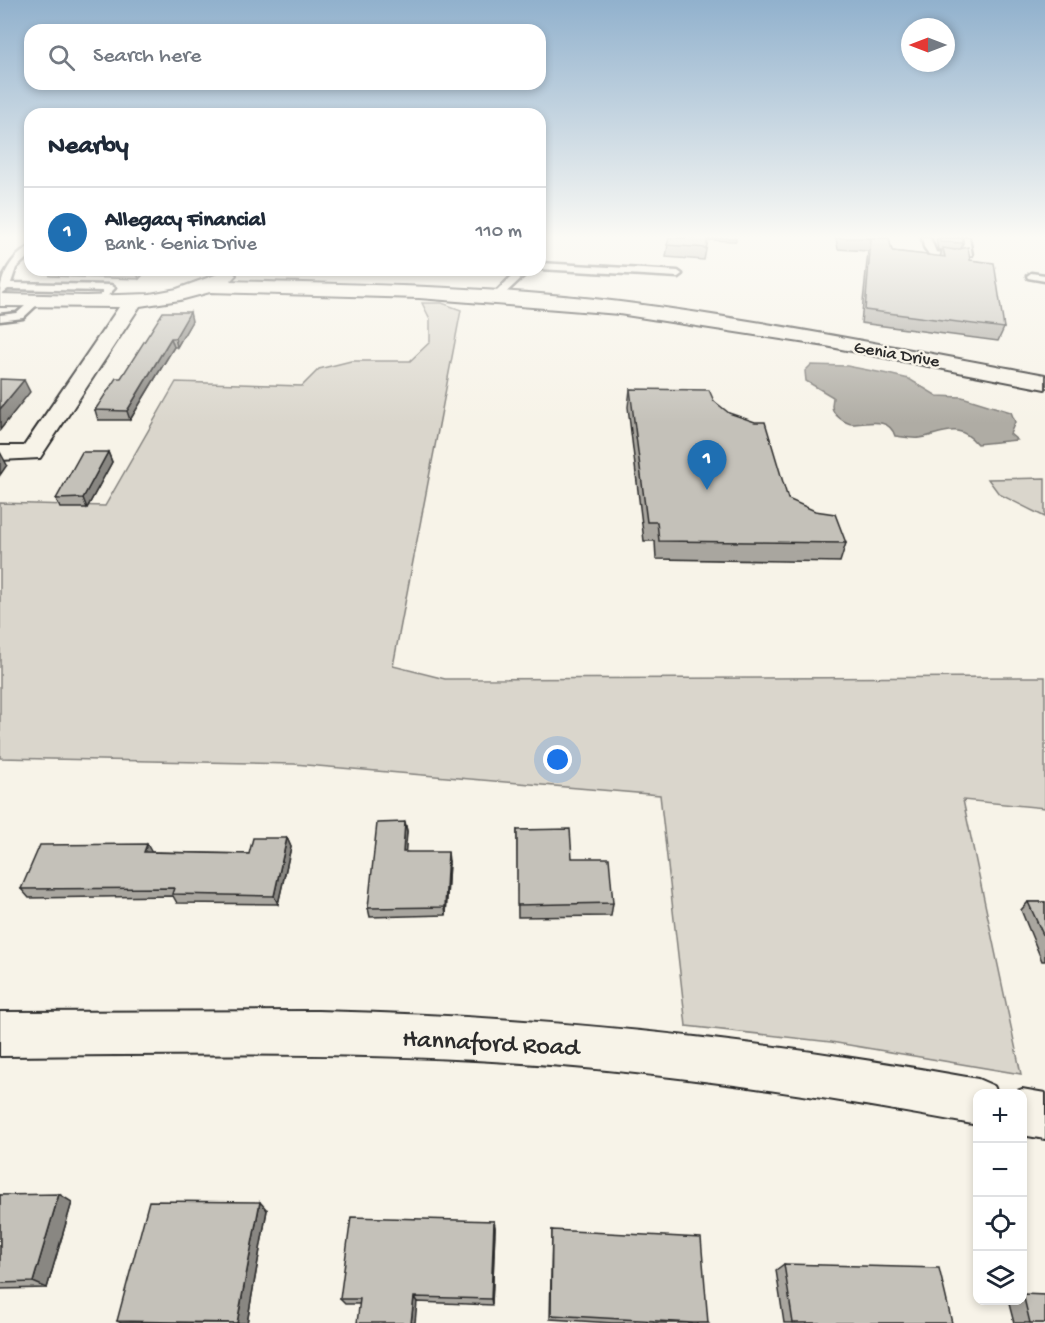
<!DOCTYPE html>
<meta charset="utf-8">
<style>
:root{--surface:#fff;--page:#f6f6f7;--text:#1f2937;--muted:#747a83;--line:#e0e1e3;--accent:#1f6fb2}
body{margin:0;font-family:"Gochi Hand",sans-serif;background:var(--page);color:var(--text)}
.controls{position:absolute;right:18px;bottom:18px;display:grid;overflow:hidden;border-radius:12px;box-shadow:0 3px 9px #0003}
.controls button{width:54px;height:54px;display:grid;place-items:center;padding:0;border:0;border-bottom:2px solid var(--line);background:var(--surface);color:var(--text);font:30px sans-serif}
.compass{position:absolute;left:901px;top:18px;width:54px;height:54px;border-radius:50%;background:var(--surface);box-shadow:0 3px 9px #0003;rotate:270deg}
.you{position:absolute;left:558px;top:760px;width:21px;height:21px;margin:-15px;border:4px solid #fff;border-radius:50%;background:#1a73e8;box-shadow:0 0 0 9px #1a73e833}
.badge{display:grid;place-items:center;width:39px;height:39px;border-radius:50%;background:var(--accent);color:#fff;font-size:20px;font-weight:700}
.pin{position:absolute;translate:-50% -50px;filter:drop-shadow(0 2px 3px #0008)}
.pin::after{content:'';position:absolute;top:32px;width:21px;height:18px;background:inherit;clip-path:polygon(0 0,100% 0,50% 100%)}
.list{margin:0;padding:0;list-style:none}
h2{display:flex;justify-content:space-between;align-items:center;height:78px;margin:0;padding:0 24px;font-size:26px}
h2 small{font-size:20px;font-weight:400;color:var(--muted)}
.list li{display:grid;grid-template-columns:39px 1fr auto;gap:18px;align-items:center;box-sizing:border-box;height:90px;padding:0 24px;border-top:2px solid var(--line)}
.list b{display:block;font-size:22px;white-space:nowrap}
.list p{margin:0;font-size:20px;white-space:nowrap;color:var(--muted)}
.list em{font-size:20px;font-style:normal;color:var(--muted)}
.icon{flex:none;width:33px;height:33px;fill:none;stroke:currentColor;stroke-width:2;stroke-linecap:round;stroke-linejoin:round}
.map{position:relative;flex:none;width:1045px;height:1323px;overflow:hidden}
.search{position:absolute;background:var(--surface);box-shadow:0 3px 9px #0003;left:24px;top:24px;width:522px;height:66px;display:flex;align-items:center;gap:15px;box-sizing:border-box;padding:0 21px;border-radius:18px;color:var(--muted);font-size:22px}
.panel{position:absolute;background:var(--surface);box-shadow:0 3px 9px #0003;left:24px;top:108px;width:522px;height:168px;border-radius:18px}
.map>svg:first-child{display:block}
.green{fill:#dad6cc;stroke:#82807c;stroke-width:1.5}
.water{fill:#afaca4;stroke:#7a7874;stroke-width:1.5}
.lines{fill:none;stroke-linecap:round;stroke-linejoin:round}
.lane-casing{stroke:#2b2b2b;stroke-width:5}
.street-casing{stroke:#2b2b2b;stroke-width:4}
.lane{fill:#f7f3e8;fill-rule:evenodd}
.street{fill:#f7f3e8;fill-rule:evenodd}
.wall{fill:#a9a69f;stroke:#2b2b2b;stroke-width:1.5}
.shaded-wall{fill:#898782;stroke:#2b2b2b;stroke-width:1.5}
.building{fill:#c4c1b9;stroke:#2b2b2b;stroke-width:1.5}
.labels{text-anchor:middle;stroke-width:5;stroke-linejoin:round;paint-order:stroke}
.far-street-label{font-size:18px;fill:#2b2b2b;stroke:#f7f3e8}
.near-street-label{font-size:26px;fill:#2b2b2b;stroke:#f7f3e8}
</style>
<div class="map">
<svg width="1045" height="1323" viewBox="0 0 1045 1323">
<rect width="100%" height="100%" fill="#f7f3e8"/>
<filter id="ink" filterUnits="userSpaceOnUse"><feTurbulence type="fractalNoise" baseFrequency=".0167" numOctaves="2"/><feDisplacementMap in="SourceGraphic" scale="12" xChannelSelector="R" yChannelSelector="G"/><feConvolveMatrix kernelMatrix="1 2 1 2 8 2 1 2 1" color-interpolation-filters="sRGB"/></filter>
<g filter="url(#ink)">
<path class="green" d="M422 303H442L461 310 393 666 445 679 1045 677V808L963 800 1021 1074 831 1042 686 1026 660 795 294 764 0 758V503L105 506 176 382 302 386 319 369 351 361H410L430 342V319Z
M1045 478V517L999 494 988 479Z"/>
<path class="water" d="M811 365 847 366 888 374 909 379 937 396 962 397 1011 412 1015 422 1010 434 1017 440 977 444C957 420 941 435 919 438 912 439 903 437 895 436 889 416 867 424 853 424 846 424 832 415 832 406 832 403 833 400 833 397L806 381 805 371Z"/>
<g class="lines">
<defs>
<path id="lane" d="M922 238H930L936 252 951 254 963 253 961 238H969L972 255 951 260 930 256 924 247Z
M30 247V255L16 268 11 283 111 285 115 288 100 304 95 301 104 291 8 289 0 295C0 276 13 255 30 247Z
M540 263 678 271 682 274 678 277 540 269Z
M518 270H530L499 299H493V295Z
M1031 273 1045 275V281L1028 278 1027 276Z
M33 299 41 301 23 318 0 321V315L17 313Z"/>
<path id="street" d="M229 270 236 275 230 281C360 285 491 286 620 302 763 320 904 349 1045 375V389L826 346 619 314 419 298 210 292 180 300 140 306 40 458 0 460V446H24L119 307 0 306V294L86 296 150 294 177 289Z
M318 1011C540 1016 759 1039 978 1079L994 1086 998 1094H978V1125C822 1096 666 1072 508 1062 339 1051 169 1055 0 1056V1012Z
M1022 1089 1045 1093V1139L1022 1135V1094H1010Z"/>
</defs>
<use href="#lane" class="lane-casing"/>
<use href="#street" class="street-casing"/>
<use href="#lane" class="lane"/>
<use href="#street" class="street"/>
</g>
<path class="wall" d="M669 238H736V241L708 240 704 260 666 257Z
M836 238H889L892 251 940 257 942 250H938L936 238H963V243L961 249 970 260 1004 328 998 341 861 323 868 251 838 249Z
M48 270H147L139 279 50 276Z
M192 321 177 347H174L130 420H98L95 410 121 378Z
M630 389 714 401 788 499 846 543 840 562 656 559 655 541H644L628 407Z
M108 452 112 462 87 508H60L56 499Z
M405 822 407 831 405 852 449 861 446 915 370 917 368 908Z
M517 830 572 858 613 903 611 916 518 917Z
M287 838 291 847 278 904 177 903 173 896 29 898 21 889 152 852 249 854Z
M1028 902H1045V961H1042L1021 910Z
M0 1195 72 1202 47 1288 0 1289Z
M267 1210 247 1323H121L117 1321Z
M494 1221 495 1228 492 1305 417 1302 360 1304H345L340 1299Z
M552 1230 708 1323H613L550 1319Z
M784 1264 952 1323H784L776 1270Z
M1023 1294 1045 1323H1014L1008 1300H1023Z"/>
<path class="shaded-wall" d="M136 270H147L139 279Z
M190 312 192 321 177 347 175 338Z
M171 338 174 347 130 420 127 411Z
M24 380 30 392 0 430V409Z
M0 452 7 465 0 475Z
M108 452 112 462 87 508 83 498Z
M405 822 407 831 405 861 403 852Z
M287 838 291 847 278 904 274 896Z
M147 844 152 853 144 852Z
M448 852 449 861 446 915 445 907Z
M59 1194 72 1202 47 1288 33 1282Z
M260 1202 267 1210 247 1323H237Z
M494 1221 495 1228 492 1305 491 1299Z
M414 1297 417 1302 415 1323H411Z"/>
<path class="building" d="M669 238H708L706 248 667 245Z
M861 238H889L892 251 945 257 943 248 955 250 968 247 970 260 994 263 1004 328 865 310 871 239Z
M940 238H963V243L940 242Z
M163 312H190L175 338H171L127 411 95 410 116 378H121Z
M0 379 24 380 0 409Z
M630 389 709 390 714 401 729 413 755 422H765L788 499 815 511 835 514 846 543 659 541 657 522H647Z
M82 452H108L83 498 56 499Z
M405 822 403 852H448L445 907 368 908 377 823Z
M570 829 572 858H609L613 903 517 905V830Z
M253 838H287L274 896 172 894 174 888 21 889 40 845 147 844 144 852 249 854Z
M1028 902H1045V939Z
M59 1194 33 1282 0 1283V1195Z
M149 1201 260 1202 237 1323 117 1321Z
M351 1217 494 1221 491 1299 414 1297 411 1323H357L360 1299H340Z
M552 1230 701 1238 708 1323H693L551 1315Z
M784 1264 939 1268 952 1323H793Z
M1023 1294 1045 1295V1323H1030Z"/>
</g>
<linearGradient id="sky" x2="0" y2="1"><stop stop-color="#91b1cd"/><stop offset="0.56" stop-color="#fbfaf5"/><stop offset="1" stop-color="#fbfaf5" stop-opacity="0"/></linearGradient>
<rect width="1045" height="423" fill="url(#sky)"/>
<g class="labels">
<g class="far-street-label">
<text transform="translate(897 353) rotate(10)" y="6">Genia Drive</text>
</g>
<g class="near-street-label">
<text transform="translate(491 1041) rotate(3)" y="9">Hannaford Road</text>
</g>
</g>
</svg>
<div class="controls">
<button>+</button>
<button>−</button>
<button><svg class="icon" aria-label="locate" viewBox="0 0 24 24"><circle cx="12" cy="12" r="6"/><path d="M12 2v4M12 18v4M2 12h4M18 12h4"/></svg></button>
<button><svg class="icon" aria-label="layers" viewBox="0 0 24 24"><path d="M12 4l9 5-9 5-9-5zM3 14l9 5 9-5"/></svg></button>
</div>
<svg class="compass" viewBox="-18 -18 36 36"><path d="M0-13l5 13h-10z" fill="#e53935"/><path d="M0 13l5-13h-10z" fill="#747a83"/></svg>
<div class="you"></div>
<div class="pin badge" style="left:707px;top:490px">1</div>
<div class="search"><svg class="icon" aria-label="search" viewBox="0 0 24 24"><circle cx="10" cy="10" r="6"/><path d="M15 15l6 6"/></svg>Search here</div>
<section class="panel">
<h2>Nearby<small></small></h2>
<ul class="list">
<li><span class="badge">1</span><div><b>Allegacy Financial</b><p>Bank · Genia Drive</p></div><em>110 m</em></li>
</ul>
</section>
</div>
